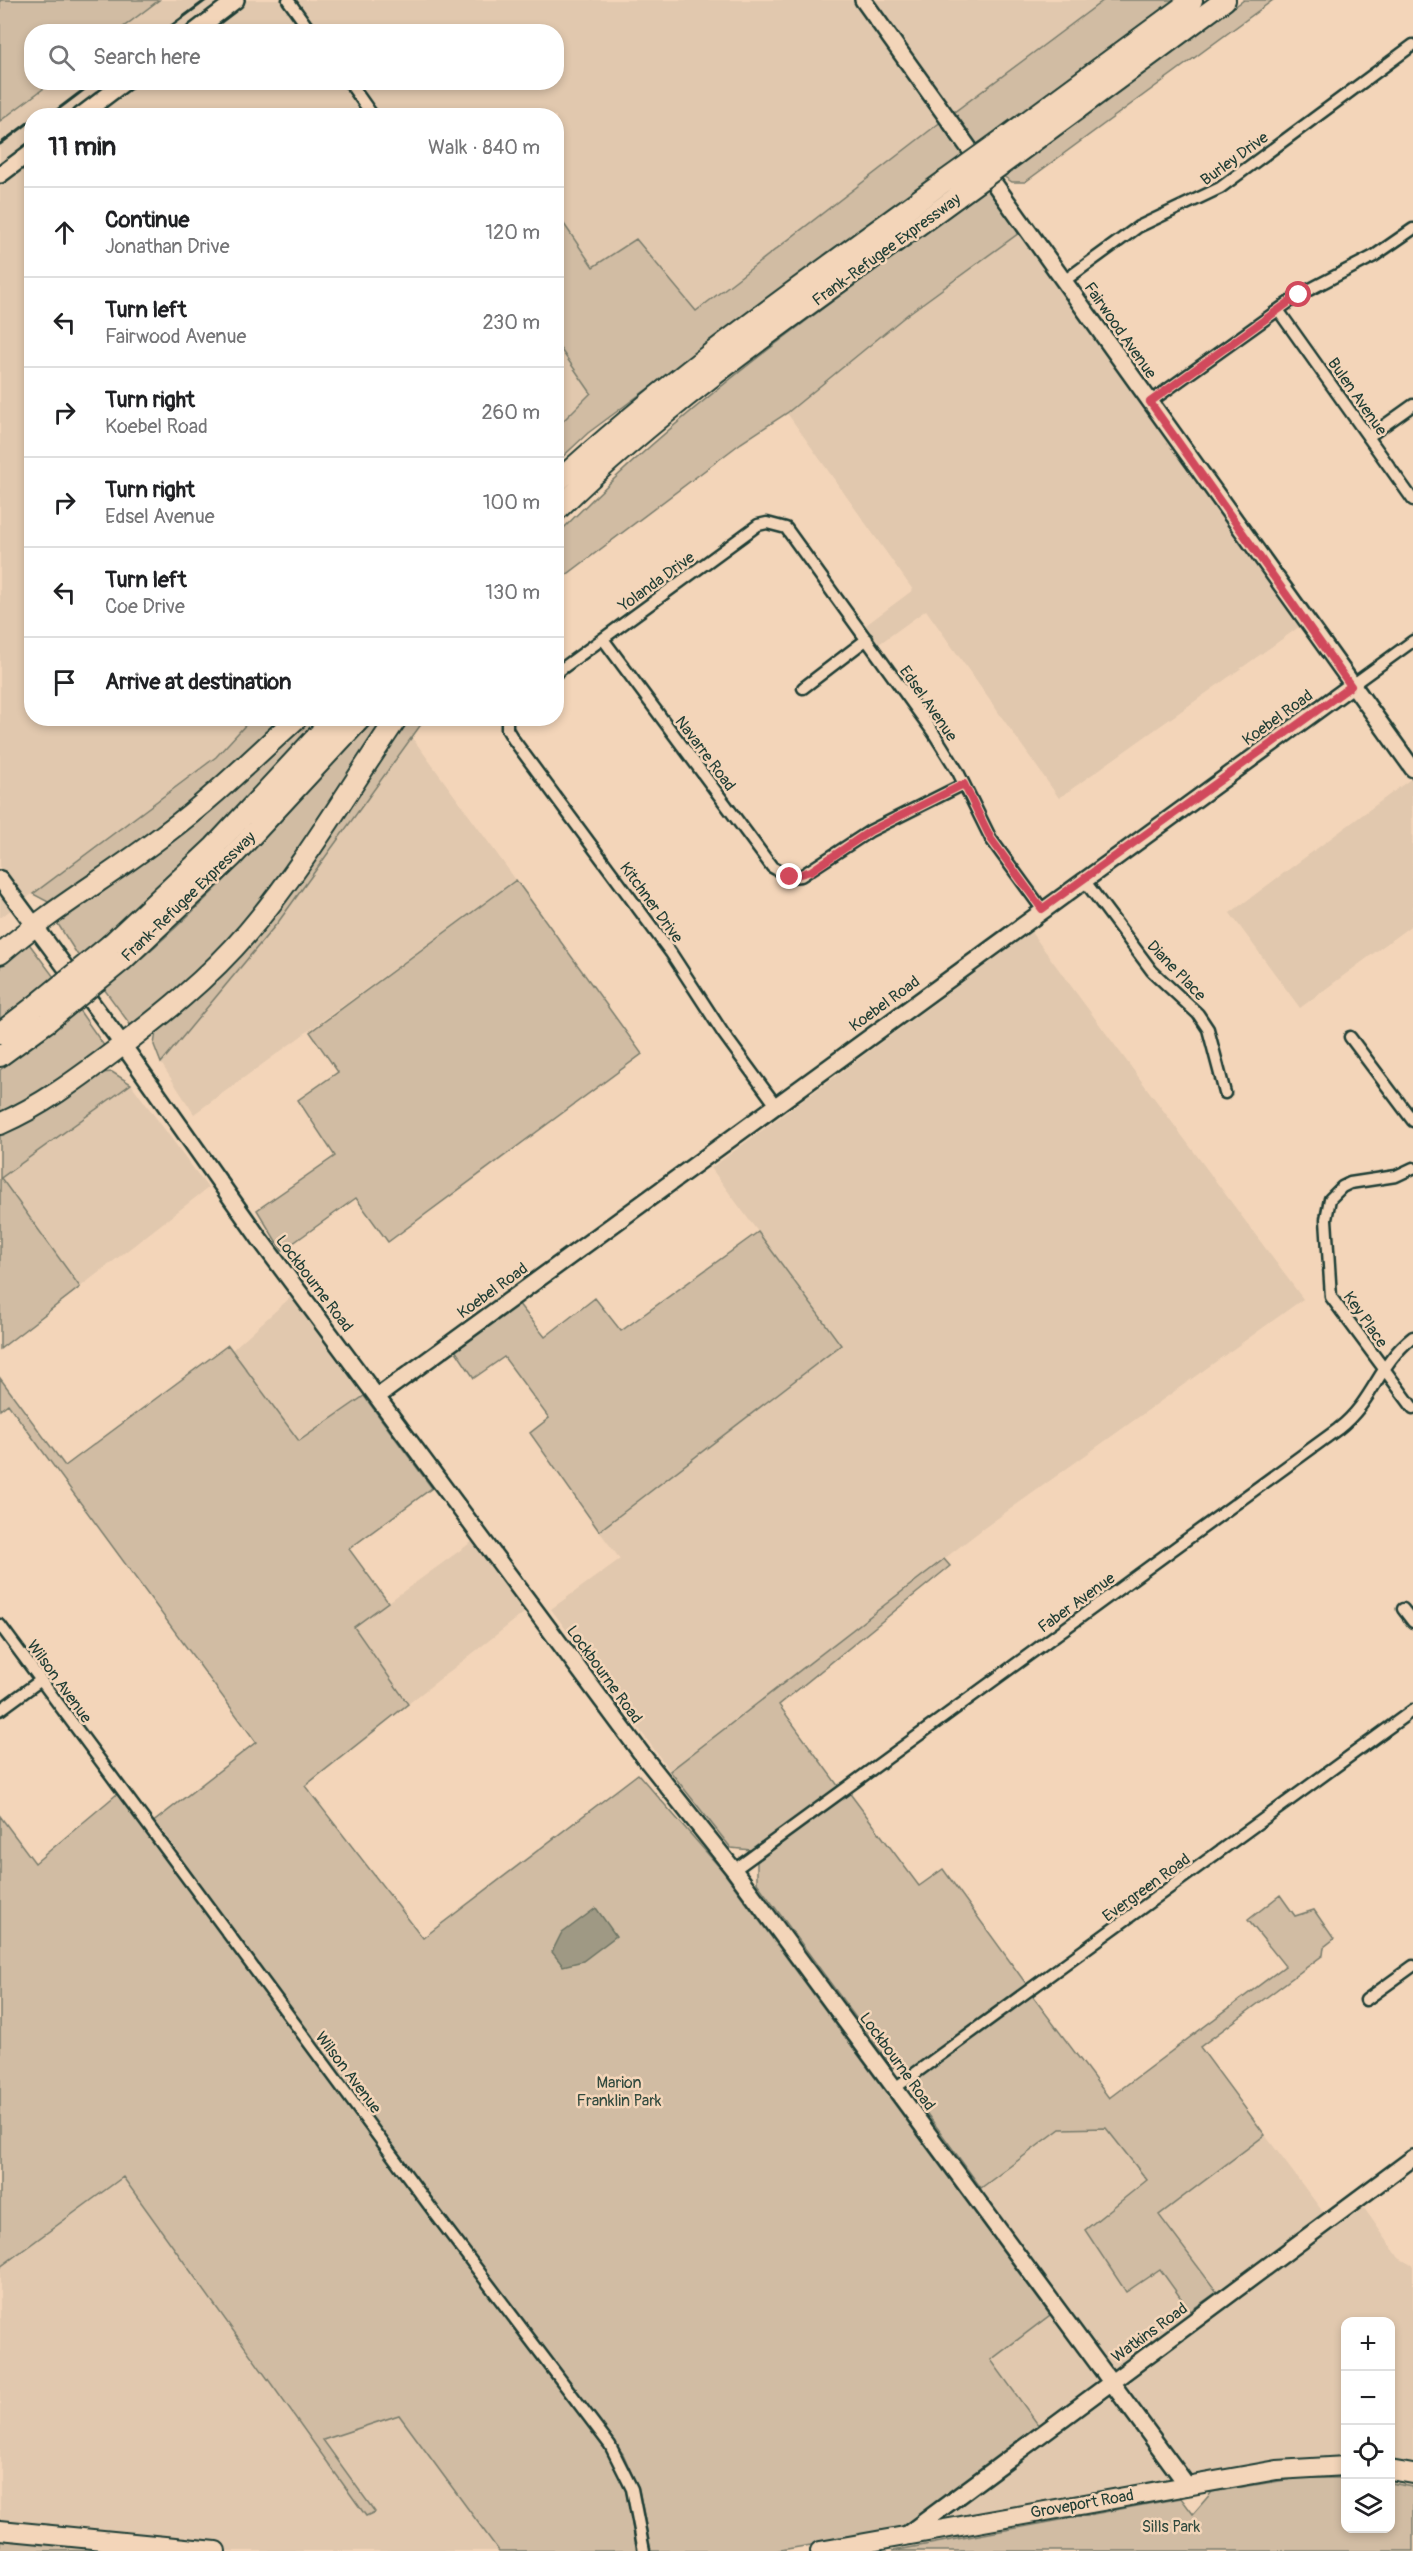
<!DOCTYPE html>
<meta charset="utf-8">
<style>
:root{--surface:#fff;--page:#f2f2f2;--text:#202124;--muted:#757577;--line:#e0e0e0}
body{margin:0;font-family:Pangolin,sans-serif;background:var(--page);color:var(--text)}
.controls{position:absolute;right:18px;bottom:18px;display:grid;overflow:hidden;border-radius:12px;box-shadow:0 3px 9px #0003}
.controls button{width:54px;height:54px;display:grid;place-items:center;padding:0;border:0;border-bottom:2px solid var(--line);background:var(--surface);color:var(--text);font:30px sans-serif}
.stop{position:absolute;width:18px;height:18px;margin:-14px;border:4px solid #d1495b;border-radius:50%;background:#fff}
.stop.end{background:#d1495b;border-color:#fff;box-shadow:0 2px 6px #0008}
.list{margin:0;padding:0;list-style:none}
h2{display:flex;justify-content:space-between;align-items:center;height:78px;margin:0;padding:0 24px;font-size:26px}
h2 small{font-size:20px;font-weight:400;color:var(--muted)}
.list li{display:grid;grid-template-columns:39px 1fr auto;gap:18px;align-items:center;box-sizing:border-box;height:90px;padding:0 24px;border-top:2px solid var(--line)}
.list b{display:block;font-size:22px;white-space:nowrap}
.list p{margin:0;font-size:20px;white-space:nowrap;color:var(--muted)}
.list em{font-size:20px;font-style:normal;color:var(--muted)}
.icon{flex:none;width:33px;height:33px;fill:none;stroke:currentColor;stroke-width:2;stroke-linecap:round;stroke-linejoin:round}
.map{position:relative;flex:none;width:1413px;height:2551px;overflow:hidden}
.search{position:absolute;background:var(--surface);box-shadow:0 3px 9px #0003;left:24px;top:24px;width:540px;height:66px;display:flex;align-items:center;gap:15px;box-sizing:border-box;padding:0 21px;border-radius:24px;color:var(--muted);font-size:22px}
.panel{position:absolute;background:var(--surface);box-shadow:0 3px 9px #0003;left:24px;top:108px;width:540px;height:618px;border-radius:24px}
.map>svg:first-child{display:block}
.built{fill:#e1c8ae}
.green{fill:#d1bca3;stroke:#787c6c;stroke-width:1.5}
.water{fill:#9f9984;stroke:#6c7464;stroke-width:1.5}
.lines{fill:none;stroke-linecap:round;stroke-linejoin:round}
.street-casing{stroke:#1f3d34;stroke-width:15}
.secondary-casing{stroke:#1f3d34;stroke-width:20}
.primary-casing{stroke:#1f3d34;stroke-width:22}
.highway-casing{stroke:#1f3d34;stroke-width:24}
.street{stroke:#f3d5b9;stroke-width:10}
.secondary{stroke:#f3d5b9;stroke-width:15}
.primary{stroke:#f3d5b9;stroke-width:18}
.highway{stroke:#f3d5b9;stroke-width:20}
.rail{stroke:#1f3d34;stroke-width:3}
.highway-bridge-casing{stroke:#1f3d34;stroke-width:24;stroke-linecap:butt}
.highway-bridge{stroke:#f3d5b9;stroke-width:20}
.route{stroke:#d1495b;stroke-width:8}
.labels{text-anchor:middle;stroke-width:5;stroke-linejoin:round;paint-order:stroke}
.street-label{font-size:16px;fill:#1f3d34;stroke:#f3d5b9}
.park-label{font-size:16px;fill:#314a3f;stroke:#f3d5b9}
</style>
<div class="map">
<svg width="1413" height="2551" viewBox="0 0 1413 2551">
<rect width="100%" height="100%" fill="#f3d5b9"/>
<filter id="ink" filterUnits="userSpaceOnUse"><feTurbulence type="fractalNoise" baseFrequency=".0167" numOctaves="2"/><feDisplacementMap in="SourceGraphic" scale="12" xChannelSelector="R" yChannelSelector="G"/><feConvolveMatrix kernelMatrix="1 2 1 2 8 2 1 2 1" color-interpolation-filters="sRGB"/></filter>
<g filter="url(#ink)">
<path class="built" d="M159 0H1104L942 121 696 312 636 239 593 267 557 212 556 116H32V718L251 719 216 757 0 918V121L51 83 556 82V32L118 31Z
M1019 233 1299 627 1059 798 926 610 879 644 866 625 913 590 787 413 908 314Z
M556 344 591 393 557 427H556Z
M411 736 516 880 194 1114 161 1063 279 921Z
M1412 778 1413 924 1300 1008 1230 913Z
M1031 932 1303 1299 984 1528 670 1771 551 1609 620 1559 599 1531 841 1345 711 1168Z
M131 1084 208 1188 80 1287 1 1178Z
M291 1297 364 1396 299 1442 232 1350Z
M480 1536 533 1606 408 1704 354 1627Z
M1106 2128 1147 2180 1160 2269 1217 2291 1159 2215 1265 2135 1326 2216 1355 2195 1399 2258 1413 2266V2468L1391 2464 1390 2322H1346L1345 2461 954 2519 939 2500 1038 2426 991 2359 1050 2315 964 2201 1060 2129Z
M123 2177 313 2443 374 2512 323 2439 400 2415 499 2551H143L0 2538V2267Z"/>
<path class="green" d="M0 0H159L118 31 32 32V82L51 83 0 121Z
M1104 0H1174L976 145 953 113Z
M1244 0H1273L1025 182H1012L1003 176Z
M942 121 964 154 588 433 557 462V427L591 393 557 344 556 212 593 267 636 239 696 311Z
M987 189 1019 233 908 314 787 413 741 443 557 582V535C685 402 838 297 987 189Z
M251 719H288L241 761 68 895 50 903 33 894 216 757Z
M306 719H320L165 883 79 957 56 921 115 882 166 841Z
M375 719H390L268 896 200 974 132 1027 104 989C204 911 288 812 375 719Z
M406 719H425L279 921 161 1063 154 1045 156 1032 161 1023 201 995 220 976 283 900Z
M516 880 642 1054 388 1242 356 1198 282 1251 257 1210 335 1156 298 1100 338 1072 310 1032Z
M27 941 54 977 0 1019V962Z
M79 1010 105 1047 67 1078 0 1116V1070Z
M112 1072 131 1084 1 1178 80 1287 0 1349V1131L101 1073Z
M758 1232 841 1345 599 1531 530 1433 549 1418 504 1357 474 1378 455 1350 518 1303 545 1337 595 1298 621 1331Z
M228 1345 299 1441 364 1396 432 1488 349 1549 388 1602 354 1627 408 1704 305 1786 423 1938 638 1774 722 1870 1050 2315 991 2360 1039 2426 915 2522 895 2531 775 2551H651L639 2490 623 2454 151 1824 256 1742 8 1404 0 1410V1378L65 1466Z
M944 1559 950 1566 779 1705 839 1787 751 1850 731 1848 670 1771Z
M848 1791 919 1886 943 1869 1027 1985 910 2070 892 2067 757 1883V1862Z
M117 1794 598 2436 625 2486 637 2551H499L399 2415 323 2440 375 2512 366 2516 123 2177 0 2267V1816L35 1863Z
M1280 1895 1295 1916 1314 1910 1334 1939 1324 1947 1323 1955 1200 2047 1265 2135 1159 2215 1217 2292 1190 2311 1160 2269 1126 2292 1085 2230 1147 2180 1106 2128 1060 2129 981 2188 917 2100 919 2078 1031 1994 1109 2098 1285 1966 1248 1920Z
M1298 2478H1345L1346 2528H1390L1391 2483 1413 2487V2551H892L1181 2498 1193 2514 1212 2492Z
M0 2538 143 2551H0Z"/>
<path class="water" d="M596 1908 616 1936 583 1961 563 1966 552 1952 561 1934Z"/>
<g class="lines">
<defs>
<path id="street" d="M288 0 311 32
M349 82 373 116
M1064 281 1138 227 1220 188 1413 45
M1278 310 1413 500
M1150 402 1299 295 1374 256 1413 229
M1368 437 1413 405
M603 639 772 867 790 877 801 876 870 831 964 784
M556 673 758 525 767 523 786 528 933 732 958 772 991 839 1042 909
M1351 686 1413 641
M803 688 867 639
M507 718V729L513 739 671 953 723 1033 775 1104
M1084 880 1152 971 1198 1014 1208 1029 1225 1093
M1350 1037 1413 1121
M1413 1168 1396 1176 1350 1183 1342 1187 1330 1199 1326 1219 1331 1297 1413 1408
M1403 1609 1413 1622
M0 1625 437 2216 610 2445 632 2489 644 2551
M0 1710 41 1680
M734 1870 1338 1429C1375 1400 1377 1365 1413 1337
M1366 2000 1413 1966
M895 2088 1413 1710"/>
<path id="secondary" d="M863 0 1413 769
M194 32 236 0
M80 116 125 82
M0 175 32 151
M0 879 123 1045 259 1238 644 1757 734 1870 1187 2485
M377 1397 1351 686
M906 2535 1413 2158"/>
<path id="primary" d="M1390 2470 1413 2474
M0 2530 216 2551
M820 2551 1277 2470 1346 2466"/>
<path id="highway" d="M1005 138 1192 0
M1016 154 1225 0
M556 483C677 371 813 278 945 181
M556 511C677 392 821 297 957 197
M111 944 214 847 334 718
M0 954C52 909 112 875 166 833 213 798 254 757 297 718
M123 960 232 857 361 718
M0 1033 35 1006
M0 1056 47 1022
M0 1124C41 1106 76 1080 112 1053 160 1017 208 979 248 932 304 866 348 790 397 718"/>
</defs>
<use href="#street" class="street-casing"/>
<use href="#secondary" class="secondary-casing"/>
<use href="#primary" class="primary-casing"/>
<use href="#highway" class="highway-casing"/>
<use href="#street" class="street"/>
<use href="#secondary" class="secondary"/>
<use href="#primary" class="primary"/>
<use href="#highway" class="highway"/>
<path class="rail" d="M163 32 206 0
M49 116 94 82
M0 144 32 120"/>
<defs>
<path id="highway-bridge" d="M945 181 1005 138
M957 197 1016 154
M35 1006 111 944
M47 1022 123 960"/>
</defs>
<use href="#highway-bridge" class="highway-bridge-casing"/>
<use href="#highway-bridge" class="highway-bridge"/>
</g>
</g>
<g class="lines" filter="url(#ink)">
<path class="route" d="M790 877 811 871 870 831 964 784 991 839 1042 909 1351 686 1150 402 1299 295"/>
</g>
<g class="labels">
<g class="street-label">
<text transform="translate(1234 158) rotate(-36)" y="6">Burley Drive</text>
<text transform="translate(886 249) rotate(-36)" y="6">Frank-Refugee Expressway</text>
<text transform="translate(1121 330) rotate(55)" y="6">Fairwood Avenue</text>
<text transform="translate(1358 396) rotate(55)" y="6">Bulen Avenue</text>
<text transform="translate(656 581) rotate(-36)" y="6">Yolanda Drive</text>
<text transform="translate(929 703) rotate(55)" y="6">Edsel Avenue</text>
<text transform="translate(1277 717) rotate(-36)" y="6">Koebel Road</text>
<text transform="translate(706 753) rotate(53)" y="6">Navarre Road</text>
<text transform="translate(188 896) rotate(-44)" y="6">Frank-Refugee Expressway</text>
<text transform="translate(652 902) rotate(54)" y="6">Kitchner Drive</text>
<text transform="translate(1177 970) rotate(46)" y="6">Diane Place</text>
<text transform="translate(884 1003) rotate(-36)" y="6">Koebel Road</text>
<text transform="translate(315 1283) rotate(53)" y="6">Lockbourne Road</text>
<text transform="translate(492 1290) rotate(-36)" y="6">Koebel Road</text>
<text transform="translate(1366 1319) rotate(55)" y="6">Key Place</text>
<text transform="translate(1076 1602) rotate(-36)" y="6">Faber Avenue</text>
<text transform="translate(605 1674) rotate(54)" y="6">Lockbourne Road</text>
<text transform="translate(60 1681) rotate(54)" y="6">Wilson Avenue</text>
<text transform="translate(1146 1887) rotate(-36)" y="6">Evergreen Road</text>
<text transform="translate(898 2061) rotate(54)" y="6">Lockbourne Road</text>
<text transform="translate(349 2072) rotate(53)" y="6">Wilson Avenue</text>
<text transform="translate(1149 2332) rotate(-36)" y="6">Watkins Road</text>
<text transform="translate(1082 2503) rotate(-10)" y="6">Groveport Road</text>
</g>
<g class="park-label">
<text x="619" y="2088">Marion<tspan x="619" dy="18">Franklin Park</tspan></text>
<text x="1171" y="2532">Sills Park</text>
</g>
</g>
</svg>
<div class="controls">
<button>+</button>
<button>−</button>
<button><svg class="icon" aria-label="locate" viewBox="0 0 24 24"><circle cx="12" cy="12" r="6"/><path d="M12 2v4M12 18v4M2 12h4M18 12h4"/></svg></button>
<button><svg class="icon" aria-label="layers" viewBox="0 0 24 24"><path d="M12 4l9 5-9 5-9-5zM3 14l9 5 9-5"/></svg></button>
</div>
<div class="stop" style="left:1299px;top:295px"></div>
<div class="stop end" style="left:790px;top:877px"></div>
<div class="search"><svg class="icon" aria-label="search" viewBox="0 0 24 24"><circle cx="10" cy="10" r="6"/><path d="M15 15l6 6"/></svg>Search here</div>
<section class="panel">
<h2>11 min<small>Walk · 840 m</small></h2>
<ul class="list">
<li><svg class="icon" aria-label="ahead" viewBox="0 0 24 24"><path d="M12 20V5M6 11l6-6 6 6"/></svg><div><b>Continue</b><p>Jonathan Drive</p></div><em>120 m</em></li>
<li><svg class="icon" aria-label="left" viewBox="0 0 24 24"><path d="M17 20v-9H6M10 6l-5 5 5 5"/></svg><div><b>Turn left</b><p>Fairwood Avenue</p></div><em>230 m</em></li>
<li><svg class="icon" aria-label="right" viewBox="0 0 24 24"><path d="M7 20v-9h11M14 6l5 5-5 5"/></svg><div><b>Turn right</b><p>Koebel Road</p></div><em>260 m</em></li>
<li><svg class="icon" aria-label="right" viewBox="0 0 24 24"><path d="M7 20v-9h11M14 6l5 5-5 5"/></svg><div><b>Turn right</b><p>Edsel Avenue</p></div><em>100 m</em></li>
<li><svg class="icon" aria-label="left" viewBox="0 0 24 24"><path d="M17 20v-9H6M10 6l-5 5 5 5"/></svg><div><b>Turn left</b><p>Coe Drive</p></div><em>130 m</em></li>
<li><svg class="icon" aria-label="arrive" viewBox="0 0 24 24"><path d="M6 21V4h12l-3 4 3 4H6"/></svg><div><b>Arrive at destination</b></div></li>
</ul>
</section>
</div>
